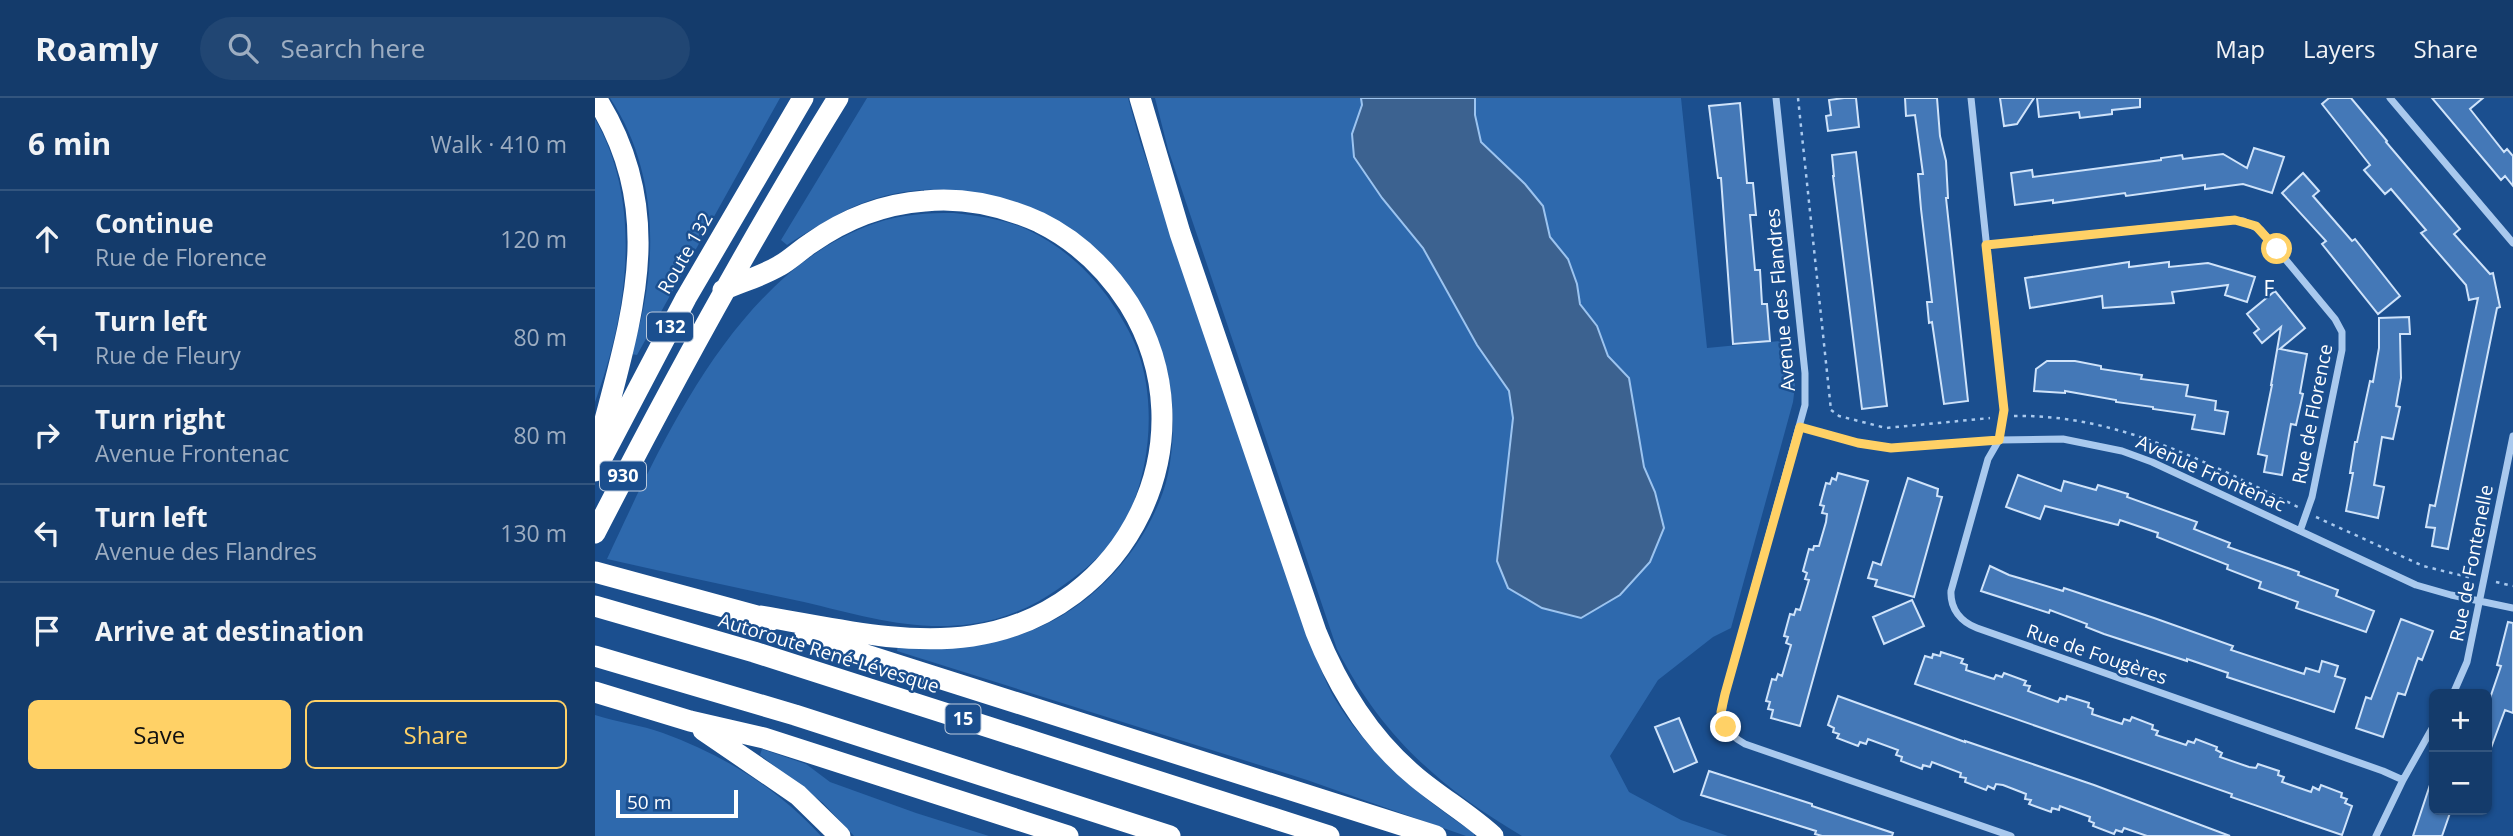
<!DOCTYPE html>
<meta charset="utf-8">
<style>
:root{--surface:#143b6b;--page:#214673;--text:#f1f3f6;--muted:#9dadc1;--line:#33557e;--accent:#ffd166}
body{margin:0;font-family:"Open Sans",sans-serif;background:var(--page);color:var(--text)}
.controls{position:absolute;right:21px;bottom:21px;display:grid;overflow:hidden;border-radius:10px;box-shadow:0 2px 5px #0004}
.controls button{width:63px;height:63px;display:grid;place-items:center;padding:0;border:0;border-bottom:2px solid var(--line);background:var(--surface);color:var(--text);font:35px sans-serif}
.scale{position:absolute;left:21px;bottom:18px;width:122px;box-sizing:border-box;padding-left:7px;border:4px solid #fff;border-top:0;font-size:19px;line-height:24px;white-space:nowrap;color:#fff;-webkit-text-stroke:5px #1b4f8f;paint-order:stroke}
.stop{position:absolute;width:21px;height:21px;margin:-16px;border:5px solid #ffd166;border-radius:50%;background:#fff}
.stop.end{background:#ffd166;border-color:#fff;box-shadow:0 2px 7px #0008}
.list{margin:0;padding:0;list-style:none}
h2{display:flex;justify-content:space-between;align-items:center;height:91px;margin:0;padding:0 28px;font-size:30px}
h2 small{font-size:23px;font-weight:400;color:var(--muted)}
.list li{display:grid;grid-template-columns:46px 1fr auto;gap:21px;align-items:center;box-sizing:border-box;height:98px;padding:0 28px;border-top:2px solid var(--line)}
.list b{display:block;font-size:26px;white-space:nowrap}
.list p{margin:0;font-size:23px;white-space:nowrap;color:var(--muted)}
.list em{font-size:23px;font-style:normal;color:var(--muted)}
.actions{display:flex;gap:14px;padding:21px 28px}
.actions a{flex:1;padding:16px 0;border:2px solid var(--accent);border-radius:10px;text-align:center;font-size:24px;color:var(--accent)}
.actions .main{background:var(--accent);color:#111}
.icon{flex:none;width:38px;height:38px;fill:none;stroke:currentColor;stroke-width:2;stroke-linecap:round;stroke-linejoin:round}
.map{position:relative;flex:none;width:1918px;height:738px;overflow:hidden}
header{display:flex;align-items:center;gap:42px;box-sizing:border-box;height:98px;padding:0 35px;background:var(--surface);border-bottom:2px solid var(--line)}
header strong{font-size:33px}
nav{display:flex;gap:38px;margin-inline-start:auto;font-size:24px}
.search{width:490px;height:63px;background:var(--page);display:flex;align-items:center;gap:18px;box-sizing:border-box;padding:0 24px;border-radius:38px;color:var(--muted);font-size:26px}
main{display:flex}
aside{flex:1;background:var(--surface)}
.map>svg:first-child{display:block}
.green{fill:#2e69ad}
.water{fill:#3c6290;stroke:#9cc4f0;stroke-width:2}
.building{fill:#4478b7;stroke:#cfe3fa;stroke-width:2}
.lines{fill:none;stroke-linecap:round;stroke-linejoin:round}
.path{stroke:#a9c9ee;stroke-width:2.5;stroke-dasharray:3.5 5;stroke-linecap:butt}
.street{stroke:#a9c9ee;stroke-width:7}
.highway{stroke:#fff;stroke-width:21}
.route{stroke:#ffd166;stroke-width:9}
.labels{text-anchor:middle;stroke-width:5;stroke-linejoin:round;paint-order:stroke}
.shield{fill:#1b4f8f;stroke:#bbcadd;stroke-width:2}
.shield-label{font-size:18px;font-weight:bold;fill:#fff}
.street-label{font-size:19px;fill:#fff;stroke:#1b4f8f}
.neighbourhood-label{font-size:21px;letter-spacing:2px;fill:#fff;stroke:#1b4f8f}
</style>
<header>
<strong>Roamly</strong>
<div class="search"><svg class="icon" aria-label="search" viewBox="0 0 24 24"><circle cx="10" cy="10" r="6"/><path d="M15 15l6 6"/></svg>Search here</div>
<nav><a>Map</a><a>Layers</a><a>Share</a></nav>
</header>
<main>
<aside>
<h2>6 min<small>Walk · 410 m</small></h2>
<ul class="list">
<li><svg class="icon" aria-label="ahead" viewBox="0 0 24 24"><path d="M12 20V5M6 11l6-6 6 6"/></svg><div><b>Continue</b><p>Rue de Florence</p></div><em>120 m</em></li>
<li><svg class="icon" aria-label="left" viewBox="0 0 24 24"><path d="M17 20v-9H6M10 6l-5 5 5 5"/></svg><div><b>Turn left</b><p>Rue de Fleury</p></div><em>80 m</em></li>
<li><svg class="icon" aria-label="right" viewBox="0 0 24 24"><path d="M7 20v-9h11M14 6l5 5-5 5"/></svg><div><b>Turn right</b><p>Avenue Frontenac</p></div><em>80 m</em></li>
<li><svg class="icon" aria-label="left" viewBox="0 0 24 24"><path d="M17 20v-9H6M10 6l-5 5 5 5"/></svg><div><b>Turn left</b><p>Avenue des Flandres</p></div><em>130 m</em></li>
<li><svg class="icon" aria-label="arrive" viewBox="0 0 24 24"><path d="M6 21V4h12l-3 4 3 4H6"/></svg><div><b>Arrive at destination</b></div></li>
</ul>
<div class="actions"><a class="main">Save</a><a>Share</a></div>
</aside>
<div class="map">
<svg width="1918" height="738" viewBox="0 0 1918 738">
<rect width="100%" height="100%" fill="#1b4f8f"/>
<path class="green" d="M15 0H185L42 257 36 256C64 174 65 75 15 0Z
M272 0H533L545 43 712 537C721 558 729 582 740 601 775 658 825 699 879 735V738H871L712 682 302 553 303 546C349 550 394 550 438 532 498 508 547 454 568 394 576 372 578 344 578 321 576 225 517 138 426 106 378 90 325 85 276 102 246 112 219 130 192 147L186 142Z
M560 0H766L767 7 757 36 787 100 828 150 882 247 914 293 918 320 902 463 1060 394 1049 369 1034 280 1013 258 1002 228 985 206 982 186 973 161 955 139 948 108 930 86 886 44 880 17V0H1086L1112 250 1195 242 1200 288 1198 304 1136 530 1118 539 1063 582 1015 658 1034 694 1086 722 1133 738H927C844 689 786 637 742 551L573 51Z
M0 21C49 106 32 217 0 304Z
M359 115C384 118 408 121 431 131 464 146 491 170 512 198 524 215 536 234 543 254 564 311 554 398 515 446 500 464 482 478 463 491 438 509 407 522 376 526 318 534 264 517 209 504 143 490 77 476 12 461 69 339 143 172 281 125 306 116 333 115 359 115Z
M0 617C22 624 46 627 68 635 129 657 183 691 226 738H0Z
M167 651 211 666 235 684 321 715 394 738H259L228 705 165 657Z"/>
<path class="water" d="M766 0H880V17L886 44 930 86 948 108 955 139 973 161 982 186 985 206 1002 228 1013 258 1034 280 1049 369 1060 394 1069 430 1055 464 1025 497 986 520 947 510 913 490 902 463 918 320 914 293 882 247 828 150 787 100 759 59 757 36 767 7Z"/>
<path class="building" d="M1249 0H1261L1264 29 1233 33 1231 18 1236 17 1234 2Z
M1310 0H1342L1345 38 1351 63 1353 100H1351L1373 303 1349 306 1337 224 1334 225 1332 204H1337L1326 111 1323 76H1328L1320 17 1311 18Z
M1405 0H1439L1422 26 1409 28Z
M1442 0H1545V9L1517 12V16L1485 20 1484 14 1444 19Z
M1734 0H1756L1792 43 1791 44 1865 131 1859 136 1895 176 1898 175 1905 209 1902 210 1853 451 1837 448 1840 430 1831 429 1835 407 1840 408 1883 200 1874 202 1871 187 1826 135 1831 132 1796 91 1790 96 1769 72 1775 67 1727 6Z
M1837 0H1888L1875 11 1909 54 1912 51 1918 58V88L1910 78 1906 82Z
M1145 5 1152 85H1158L1161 117H1155L1160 172H1165L1167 206H1172L1175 243 1138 246 1126 80H1123L1114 8Z
M1659 50 1689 59 1677 95 1648 86 1610 91V87L1531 98 1530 95 1458 105V102L1420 107 1416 75 1437 72 1438 79 1566 62V60L1587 57 1588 61 1628 56 1652 70Z
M1261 54 1292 308 1267 311 1238 78H1239L1237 57Z
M1708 75 1724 93 1718 98 1757 143 1760 141 1805 198 1783 216 1727 146 1731 143 1687 95Z
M1534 164V169L1574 164V169L1613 165 1660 179 1652 204 1630 197 1633 187 1577 194 1579 205 1508 210 1507 198 1435 210 1430 180Z
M1680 193 1710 230 1685 251 1712 256 1705 295 1708 296 1701 327 1696 326 1687 377 1669 374 1672 358 1663 356 1677 287H1676L1686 229 1667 245 1659 235 1664 231 1652 216Z
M1814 219 1815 236H1805L1806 280 1801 308 1805 309 1798 341 1787 339 1779 387 1789 389 1783 420 1751 413 1758 375H1755L1760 344H1762L1775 283 1778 284 1784 250V220Z
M1452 263H1480L1506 268V271L1547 277 1546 281 1593 287 1591 298 1621 303 1620 312 1633 314 1629 336 1597 331 1600 317 1558 311V309L1521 304V302L1470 293V295L1439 293 1441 271Z
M1243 375 1273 383 1205 628 1176 620 1178 612 1173 611 1175 604 1171 603 1177 581 1181 582 1183 576 1187 578 1196 547 1191 545 1193 539 1189 538 1195 516 1199 517 1201 511 1205 512 1214 482 1210 481 1212 475 1208 473 1214 451 1218 452 1219 448H1224L1231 424 1232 416 1227 415 1229 408 1225 407 1231 385 1235 386 1237 380 1241 382Z
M1423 377 1466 393 1469 383 1501 392 1503 387 1533 396 1532 399 1602 424 1599 431 1635 445 1633 449 1704 474 1703 477 1743 492 1741 498 1779 513 1771 534 1701 510 1703 504 1664 490 1666 484 1632 471 1633 467 1562 439 1563 435 1525 422 1523 427 1450 408 1445 421 1411 409Z
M1313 380 1343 391 1342 398 1347 399 1319 499 1280 488 1282 482 1273 480 1278 464 1286 467Z
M1395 468 1414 477 1468 493 1469 490 1559 520 1638 548 1636 552 1709 576 1711 570 1724 574 1727 563 1743 568 1740 578 1750 581 1739 614 1632 579 1633 575 1592 561V563L1509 536 1491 529 1492 526 1455 512 1454 515 1386 493Z
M1317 502 1329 528 1289 546 1278 519Z
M1806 521 1838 533 1827 562 1823 560 1810 597 1803 595 1788 639 1761 630 1771 599 1776 601Z
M1913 524 1918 525V615L1910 612 1893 658 1892 609 1906 568 1902 567Z
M1346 554 1368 561 1366 565 1372 567 1371 572 1399 581 1401 577 1407 579 1409 575 1431 583 1429 587 1435 588 1433 593 1463 604 1465 600 1471 602 1472 598 1494 605 1493 609 1498 611 1497 616 1527 626 1529 621 1535 623 1537 619 1558 627 1557 631 1563 633 1561 637 1591 647 1593 643 1599 645 1601 641 1622 649 1621 652 1627 655 1625 659 1654 669 1661 670 1663 666 1684 673 1683 677 1689 679 1687 684 1716 694 1718 689 1724 692 1726 687 1747 695 1746 699 1752 701 1750 705 1757 708 1747 737 1636 699 1637 696 1320 586 1330 558 1337 560 1338 556 1345 558Z
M1243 598 1370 644V643L1499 687 1635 738H1552L1529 730 1527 734 1521 732 1519 736 1498 728 1499 725 1494 723 1495 719 1465 708 1464 712 1457 710 1456 714 1434 706 1436 702 1430 701 1431 696 1408 687 1401 686 1399 691 1393 688 1391 692 1370 684 1371 680 1365 679 1366 675 1337 664 1335 669 1328 667 1327 671 1306 663 1307 659 1301 657 1303 652 1273 641 1271 646 1265 644 1263 648 1242 640 1244 636 1238 634 1239 630 1233 627Z
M1084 620 1102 664 1079 674 1060 629Z
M1114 673 1217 706V708L1298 735 1297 738H1227L1220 736 1221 733 1106 697Z
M1837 681 1839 682V712H1856L1847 738H1818Z"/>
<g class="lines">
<path class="path" d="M1203 0 1236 312
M1236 312 1244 318 1291 330 1395 320
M1419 318C1523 316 1612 365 1703 409
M1721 419 1828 468 1877 480
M1901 484 1918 488"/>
<path class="street" d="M1181 0 1210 275V307L1130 596C1124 620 1128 634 1150 646L1416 738
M1376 0 1409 312 1404 342 1393 361 1356 493C1355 511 1366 524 1382 530L1788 673 1808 682
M1795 0 1918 145
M1391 147 1633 122 1648 123 1666 132 1740 221 1747 234V252L1717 399 1705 433
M1205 329 1263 345 1296 350 1404 342 1468 341 1527 353 1557 364 1821 487 1856 497 1918 510
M1858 596 1872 564 1918 338
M1781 738 1808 682 1839 627"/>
<path class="highway" d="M1 0C76 119 34 225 3 349
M545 0 585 135 721 534C743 589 775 641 821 679 846 700 874 716 898 738
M128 192C146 184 167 178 184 168 195 162 205 152 216 145 250 121 289 106 330 103 370 99 408 108 444 124 481 142 512 172 534 206 618 342 533 515 377 538 307 548 234 529 166 518
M0 373 91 200 208 0
M0 435C76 287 155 142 243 0
M0 474 177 522
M0 508 159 554 734 738
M210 534 268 556 841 738
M0 558 200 617 575 738
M0 594 95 623 169 640 473 738
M108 632 203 697 245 738"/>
</g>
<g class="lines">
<path class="route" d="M1131 629 1126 614 1130 596 1205 329 1263 345 1296 350 1404 342 1409 312 1391 147 1640 122 1661 128 1682 151"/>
</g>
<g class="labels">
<g class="shield">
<rect x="52" y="214.5" width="46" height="29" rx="5"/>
<rect x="5" y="363.5" width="46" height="29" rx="5"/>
<rect x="350.5" y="606.5" width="35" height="29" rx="5"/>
</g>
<g class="shield-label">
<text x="75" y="235">132</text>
<text x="28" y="384">930</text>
<text x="368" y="627">15</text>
</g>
<g class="street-label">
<text transform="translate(90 155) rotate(-60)" y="7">Route 132</text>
<text transform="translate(1185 202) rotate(-95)" y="7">Avenue des Flandres</text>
<text transform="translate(1717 316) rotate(-79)" y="7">Rue de Florence</text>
<text transform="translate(1616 375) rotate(24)" y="7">Avenue Frontenac</text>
<text transform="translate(1876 465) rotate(-79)" y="7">Rue de Fontenelle</text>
<text transform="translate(234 555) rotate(17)" y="7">Autoroute René-Lévesque</text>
<text transform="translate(1502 556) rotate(19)" y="7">Rue de Fougères</text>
</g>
<g class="neighbourhood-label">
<text x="1675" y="198">F</text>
</g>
</g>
</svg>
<div class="controls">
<button>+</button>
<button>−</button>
</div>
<div class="scale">50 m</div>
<div class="stop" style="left:1682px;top:151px"></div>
<div class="stop end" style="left:1131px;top:629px"></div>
</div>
</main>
